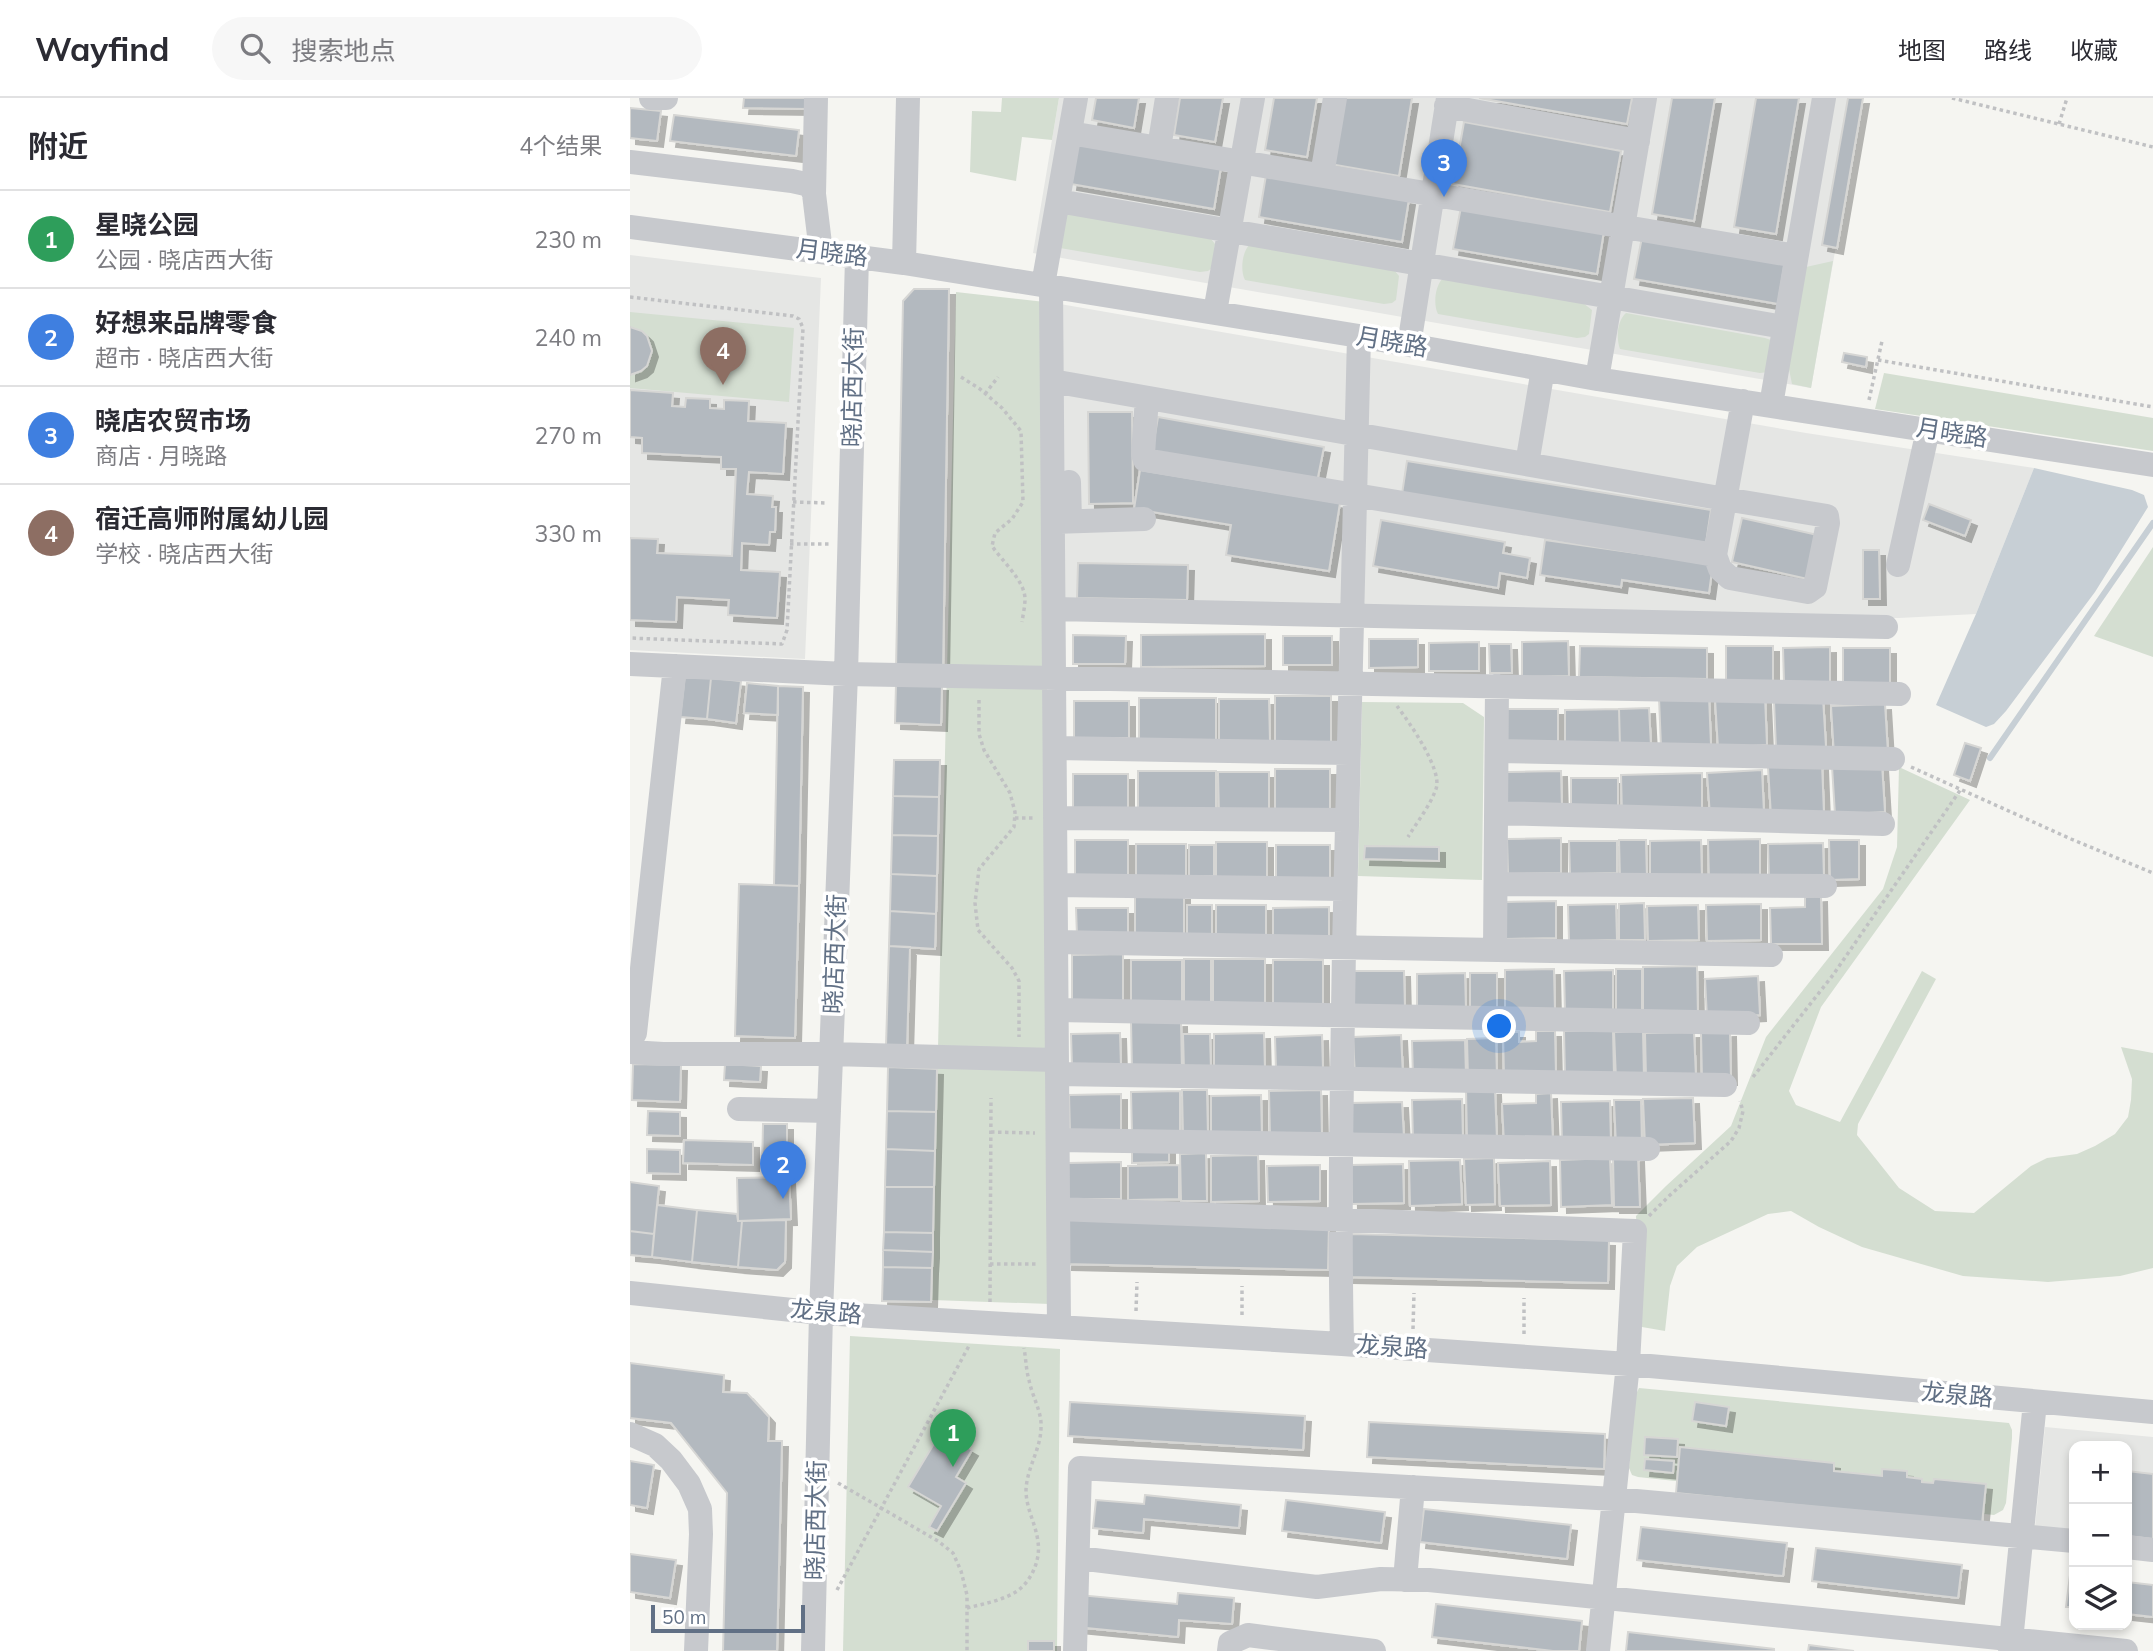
<!DOCTYPE html>
<html lang="zh">
<meta charset="utf-8">
<style>
:root{--surface:#fff;--page:#f7f7f7;--text:#2b2b33;--muted:#7c7c81;--line:#e1e1e2;--accent:#7c3aed}
body{margin:0;font-family:Mulish,"Noto Sans SC",sans-serif;background:var(--page);color:var(--text)}
.controls{position:absolute;right:21px;bottom:21px;display:grid;overflow:hidden;border-radius:14px;box-shadow:0 4px 10px #0003}
.controls button{width:63px;height:63px;display:grid;place-items:center;padding:0;border:0;border-bottom:2px solid var(--line);background:var(--surface);color:var(--text);font:35px sans-serif}
.scale{position:absolute;left:21px;bottom:18px;width:154px;box-sizing:border-box;padding-left:7px;border:4px solid #617085;border-top:0;font-size:19px;line-height:24px;white-space:nowrap;color:#617085;-webkit-text-stroke:5px #fff;paint-order:stroke}
.you{position:absolute;left:870px;top:929px;width:24px;height:24px;margin:-18px;border:5px solid #fff;border-radius:50%;background:#1a73e8;box-shadow:0 0 0 10px #1a73e833}
.badge{display:grid;place-items:center;width:46px;height:46px;border-radius:50%;background:var(--accent);color:#fff;font-size:23px;font-weight:700}
.pin{position:absolute;translate:-50% -58px;filter:drop-shadow(0 2px 4px #0008)}
.pin::after{content:'';position:absolute;top:37px;width:24px;height:21px;background:inherit;clip-path:polygon(0 0,100% 0,50% 100%)}
.list{margin:0;padding:0;list-style:none}
h2{display:flex;justify-content:space-between;align-items:center;height:91px;margin:0;padding:0 28px;font-size:30px}
h2 small{font-size:23px;font-weight:400;color:var(--muted)}
.list li{display:grid;grid-template-columns:46px 1fr auto;gap:21px;align-items:center;box-sizing:border-box;height:98px;padding:0 28px;border-top:2px solid var(--line)}
.list b{display:block;font-size:26px;white-space:nowrap}
.list p{margin:0;font-size:23px;white-space:nowrap;color:var(--muted)}
.list em{font-size:23px;font-style:normal;color:var(--muted)}
.icon{flex:none;width:38px;height:38px;fill:none;stroke:currentColor;stroke-width:2;stroke-linecap:round;stroke-linejoin:round}
.map{position:relative;flex:none;width:1523px;height:1553px;overflow:hidden}
header{display:flex;align-items:center;gap:42px;box-sizing:border-box;height:98px;padding:0 35px;background:var(--surface);border-bottom:2px solid var(--line)}
header strong{font-size:33px}
nav{display:flex;gap:38px;margin-inline-start:auto;font-size:24px}
.search{width:490px;height:63px;background:var(--page);display:flex;align-items:center;gap:18px;box-sizing:border-box;padding:0 24px;border-radius:38px;color:var(--muted);font-size:26px}
main{display:flex}
aside{flex:1;background:var(--surface)}
.map>svg:first-child{display:block}
.built{fill:#e5e6e4}
.green{fill:#d4ded1}
.water{fill:#c7cfd5}
.lines{fill:none;stroke-linecap:round;stroke-linejoin:round}
.stream{stroke:#c7cfd5;stroke-width:6}
.building{fill:#b3b9bf;stroke:#d6d6d4;stroke-width:2;filter:url(#shadow)}
.path{stroke:#c0c1c3;stroke-width:3.5;stroke-dasharray:3.5 3.5;stroke-linecap:butt}
.minor{stroke:#c7c9cd;stroke-width:24}
.labels{text-anchor:middle;stroke-width:7;stroke-linejoin:round;paint-order:stroke}
.street-label{font-size:24px;fill:#617085;stroke:#fff}
</style>
<header>
<strong>Wayfind</strong>
<div class="search"><svg class="icon" aria-label="search" viewBox="0 0 24 24"><circle cx="10" cy="10" r="6"/><path d="M15 15l6 6"/></svg>搜索地点</div>
<nav><a>地图</a><a>路线</a><a>收藏</a></nav>
</header>
<main>
<aside>
<h2>附近<small>4个结果</small></h2>
<ul class="list">
<li><span class="badge" style="background:#2e9e5b">1</span><div><b>星晓公园</b><p>公园 · 晓店西大街</p></div><em>230 m</em></li>
<li><span class="badge" style="background:#3f7fe0">2</span><div><b>好想来品牌零食</b><p>超市 · 晓店西大街</p></div><em>240 m</em></li>
<li><span class="badge" style="background:#3f7fe0">3</span><div><b>晓店农贸市场</b><p>商店 · 月晓路</p></div><em>270 m</em></li>
<li><span class="badge" style="background:#8d6e63">4</span><div><b>宿迁高师附属幼儿园</b><p>学校 · 晓店西大街</p></div><em>330 m</em></li>
</ul>
</aside>
<div class="map">
<svg width="1523" height="1553" viewBox="0 0 1523 1553">
<defs>
<filter id="shadow"><feDropShadow dx="6" dy="6" stdDeviation="0" flood-color="#0004"/></filter>
</defs>
<rect width="100%" height="100%" fill="#f5f5f1"/>
<path class="built" d="M429 0H1232L1181 290 403 155Z
M0 157 191 180 175 561 0 552Z
M430 206 1176 335 1404 370 1346 516 1269 520H1227L435 502Z
M1415 1329 1523 1339V1444L1497 1440V1348H1444V1434L1405 1429Z"/>
<path class="green" d="M372 0H429L422 42 392 39 386 83 340 74 342 13 371 14Z
M436 114 581 141 585 146 582 170 578 173 570 174 430 150Z
M620 146 765 173 769 178 766 202 762 205 754 206 615 182C610 172 612 154 620 146Z
M1203 163 1181 290 1162 286 1158 266 1176 169Z
M813 180 953 205 962 212 959 236 955 239 947 240 808 216C803 206 805 188 813 180Z
M326 194 415 204 420 1206 302 1202Z
M0 214 164 230 159 304 0 290Z
M996 215 1135 240 1141 242 1138 274 1130 275 990 251C986 240 987 223 996 215Z
M1254 275 1523 320V353L1245 311Z
M1523 449V559L1464 538Z
M732 604 833 605 854 619 852 782 728 778Z
M1269 669 1340 702 1191 909 1159 993 1166 1007 1210 1024 1292 873 1306 881 1228 1026 1227 1037 1269 1090 1305 1113 1344 1115 1401 1068 1417 1060 1447 1056 1465 1048 1485 1036 1498 1019 1501 1002 1502 981 1491 949 1523 955V1170L1490 1178 1418 1184 1333 1178 1232 1149 1189 1129 1161 1113 1138 1116 1067 1149 1047 1168 1040 1188 1035 1233 1012 1229 1006 1118 1036 1088 1101 1028 1136 939 1253 791 1267 749Z
M220 1238 430 1251 427 1553H213Z
M1009 1290 1379 1325 1382 1332V1340L1376 1405 1373 1412 1364 1417 1008 1379 1002 1377 999 1370 1005 1298Z"/>
<path class="water" d="M1404 370 1502 392 1514 397 1518 409 1465 494 1376 613 1364 626 1356 629 1306 607 1346 516Z"/>
<g class="lines">
<path class="stream" d="M1360 660 1523 425"/>
</g>
<path class="building" d="M114 0H178V11L113 10Z
M466 0H509L504 30 462 22Z
M550 0H593L585 44 544 37Z
M644 0H687L677 59 635 52Z
M712 0H782L769 78 700 66Z
M849 0H1002L997 26Z
M1042 0H1085L1064 123 1022 116Z
M1126 0H1169L1146 136 1104 129Z
M1218 0H1233L1207 150 1192 147Z
M0 10 31 13 27 43 0 40Z
M44 17 169 32 166 58 40 43Z
M834 24 991 53 980 114 823 86Z
M448 44 591 69 584 111 441 86Z
M636 77 779 101 772 144 629 119Z
M831 109 974 133 967 176 823 151Z
M1012 139 1155 163 1148 206 1004 181Z
M284 191H319L313 573 266 572 273 203Z
M0 229 12 233 17 238 22 253 17 268 11 273 0 277Z
M1214 255 1237 259 1236 269 1212 264Z
M0 292 43 295 42 308 55 309 56 300 80 301V310L94 311V302L119 303 118 323 156 325 153 376 119 374 117 396 143 398 142 409H146L145 434H140L139 447 112 445 111 472 150 474 147 520 98 517 99 502 47 499 46 524 0 522V440L28 441 27 455 102 458 106 371H91V359L12 355V340L0 339Z
M458 314H502L503 405 459 406Z
M528 319 694 349 687 384 522 354Z
M777 363 1081 412 1076 445 772 396Z
M510 372 710 405 699 473 596 457 601 427 504 411Z
M1299 406 1341 422 1335 438 1293 422Z
M1112 420 1192 438 1182 482 1102 464Z
M751 422 875 444 873 455 900 460 897 480 870 475 868 490 743 468Z
M915 442 1083 466 1079 495 992 482 991 489 910 477Z
M1233 452H1249L1250 501H1233Z
M448 465 558 467 557 502 447 500Z
M635 536V568L511 569V537Z
M443 537 496 538 495 566H443Z
M653 538H702V567H653Z
M739 541H788V569L739 570Z
M938 543 939 578 892 579V544Z
M849 544V573H799V545Z
M859 546H881L882 575H860Z
M950 548 1077 550V581L949 579Z
M1096 548H1143V583L1096 584Z
M1200 549V585H1154L1153 550Z
M1213 550H1260V585H1213Z
M55 577 81 580 77 621 50 619Z
M81 580 111 583 106 625 77 621Z
M117 585 148 588V617L114 615Z
M266 586 312 587 311 627 265 625Z
M148 588 173 589 169 788 144 787Z
M645 598H701V645H645Z
M1079 598 1081 647 1031 649 1029 600Z
M1135 599 1137 647 1088 650 1085 601Z
M509 600H586V644H509Z
M1193 600 1196 649 1146 651 1144 603Z
M589 601H639L640 644H589Z
M444 603H499V640H444Z
M1255 606 1258 655 1204 657 1201 608Z
M1019 610 1021 648 990 649 989 611Z
M873 611H928V648L874 649Z
M989 611 990 649 935 650V612Z
M1335 645 1351 650 1340 683 1324 677Z
M264 662H310L309 699 263 698Z
M1192 666 1194 716 1141 718 1138 669Z
M1252 666 1255 714 1205 717 1202 668Z
M645 671H700V718H645Z
M1132 672 1134 715 1080 718 1077 675Z
M508 673H586V717H508Z
M931 673 932 711 877 712V674Z
M588 674H639V717H589Z
M1072 675V714L992 716 991 677Z
M443 676H498V713H443Z
M941 680H988V711L941 712Z
M263 698 309 699 308 738 262 737Z
M262 737 308 738 307 778 261 776Z
M931 740V775L878 776 877 741Z
M1130 741V780L1079 781 1078 742Z
M445 742H498V777L445 778Z
M989 742H1016L1017 781H990Z
M1071 742 1072 780 1020 781V743Z
M1199 742H1229V781L1200 782Z
M939 743H987V775L940 776Z
M586 744H637V780H586Z
M1193 745 1194 780 1139 781 1138 746Z
M506 746H556V778H506Z
M559 747H584V778H559Z
M646 747H700V782H646Z
M735 748 809 749V763L734 761Z
M261 776 307 778 306 816 260 813Z
M109 786 169 788 165 940 105 938Z
M505 796H554V842H505Z
M1191 798 1192 846H1141L1140 810 1175 809V799Z
M926 803V840L876 841 875 804Z
M1014 805 1015 842H989V806Z
M986 806 987 842 939 843 938 807Z
M1131 806V842L1077 843 1076 807Z
M557 807H582V843H557Z
M586 807H636V846H586Z
M1068 807 1069 842 1018 843 1017 808Z
M699 809V846H643V810Z
M446 810H498V838H447Z
M260 813 306 816 305 851 259 848Z
M259 848 280 849 277 949 256 948Z
M493 856V905H442V857Z
M554 861H581V907H554Z
M583 861H635V908H583Z
M501 862H552V908H501Z
M643 862H693V910H643Z
M1067 868 1068 918 1013 919V869Z
M924 871 925 914 875 915V872Z
M986 871H1012V916L986 917Z
M983 872V914H935L934 873Z
M724 873H774L775 911 724 912Z
M835 875 836 912H787V876Z
M840 875H867V914H840Z
M1128 878 1130 917 1077 920 1075 881Z
M551 923 552 974H502L501 924Z
M983 932 984 978 935 979 934 933Z
M906 933H925L926 977 874 979 873 934H889V944L906 943Z
M1013 933 1014 980 986 981 984 934Z
M1100 933 1101 981 1072 982 1071 934Z
M1064 934 1066 979 1016 980 1015 935Z
M490 935 491 969H442L441 936Z
M634 935 635 972 584 973V936Z
M553 936H580L581 972 554 973Z
M692 937 693 971 646 972 645 939Z
M771 937 773 978 725 979 723 939Z
M866 940 867 979 838 980 837 941Z
M835 942 836 978 783 980 782 943Z
M3 966 51 967 50 1004 2 1002Z
M95 966 131 968 130 984 94 982Z
M258 969 307 971 306 1014 257 1013Z
M836 991H865L867 1042 837 1043Z
M552 992H577L578 1038H553Z
M691 992 692 1038 640 1039 639 993Z
M550 993V1036L502 1037 501 994Z
M921 995 923 1044 874 1045 872 1006 906 1005V996Z
M491 996V1036H440L439 997Z
M631 997 632 1039 581 1040V998Z
M1063 1000 1065 1045 1015 1047 1013 1001Z
M832 1001 833 1042 783 1044 782 1002Z
M984 1002H1011L1012 1047 986 1048Z
M980 1003 981 1046 932 1048 931 1004Z
M772 1004 774 1040 721 1042 720 1005Z
M18 1013 50 1014V1038L17 1037Z
M257 1013 306 1014 305 1053 256 1051Z
M133 1026H157V1071H132Z
M54 1042 123 1044V1067L53 1065Z
M502 1048H539V1064L502 1065Z
M17 1051 50 1052V1076L17 1075Z
M256 1051 305 1053 304 1089H255Z
M576 1055 577 1103H551L550 1056Z
M628 1057 629 1103 581 1104V1058Z
M1008 1058 1010 1109H984L983 1059Z
M864 1060 865 1106 836 1107 834 1061Z
M980 1060 982 1107 931 1109 930 1062Z
M830 1062 832 1106 780 1108 779 1063Z
M920 1063 921 1107 870 1108 868 1065Z
M491 1064V1101H438V1065Z
M773 1066 774 1105 722 1106 721 1067Z
M549 1067V1101L498 1102V1068Z
M690 1067V1103L638 1104 637 1068Z
M159 1079 161 1121 108 1123 107 1080Z
M0 1084 29 1088 24 1136 0 1133Z
M255 1089H304L303 1135 254 1134Z
M27 1107 67 1112 62 1164 22 1159Z
M67 1112 107 1116 108 1123H112L108 1169 62 1164Z
M437 1121 699 1127 698 1172 436 1166Z
M156 1122 155 1164 147 1172 108 1169 112 1123Z
M0 1133 24 1136 22 1159 0 1157Z
M254 1134 303 1135V1154L253 1152Z
M719 1136 979 1142 978 1185 718 1179Z
M253 1152 303 1154 302 1170 253 1169Z
M253 1169 302 1170 301 1204 252 1203Z
M0 1265 94 1277 93 1294 117 1295 139 1319 138 1343H152L147 1553H93L97 1395 41 1325 0 1320Z
M440 1304 675 1318 673 1352 438 1338Z
M1065 1304 1099 1309 1096 1328 1062 1323Z
M739 1324 975 1336 974 1371 737 1359Z
M311 1334 342 1352 326 1379 336 1385 307 1433 299 1429 311 1408 278 1389Z
M1015 1339 1048 1341 1047 1359 1014 1357Z
M1050 1349 1204 1365V1373L1252 1378V1371L1277 1373V1379L1292 1381V1384L1303 1385 1304 1381 1356 1386 1352 1426 1046 1395Z
M1015 1361 1044 1363 1043 1375 1014 1372Z
M0 1363 24 1367 17 1410 0 1407Z
M1497 1373 1523 1376V1441L1497 1438Z
M515 1397 611 1407 609 1430 514 1421 513 1435 463 1430 466 1402 514 1406Z
M656 1402 755 1414 751 1445 652 1433Z
M794 1411 941 1427 937 1461 790 1444Z
M1011 1429 1157 1445 1153 1478 1007 1462Z
M1186 1450 1332 1467 1328 1500 1182 1483Z
M0 1456 46 1462 40 1500 0 1494Z
M1440 1477H1444V1509H1436Z
M1497 1484 1523 1487V1519L1497 1516Z
M548 1495 604 1500 602 1526 549 1522 548 1539 446 1529 449 1497 547 1506Z
M806 1506 952 1523 949 1553H923L802 1539Z
M998 1534 1144 1551V1553H996Z
M398 1543H424V1553H398Z
M1179 1547 1224 1553H1178Z"/>
<g class="lines">
<path class="path" d="M1322 0 1523 49
M1429 26 1437 0
M0 199 163 218 169 221 173 230 157 532 152 546 0 540
M1248 262 1523 309
M331 279 350 291 372 310 391 333 393 404 382 421 365 435 362 448C372 463 395 483 395 501 395 508 393 517 392 524
M355 296 368 279
M1239 302 1252 243
M163 404 198 405
M160 446H199
M349 602V636L354 652 380 695 385 714 384 729 349 771 345 805 348 832 382 870 389 883V939
M767 608C779 624 813 672 806 691 800 708 787 724 778 739
M1281 669 1441 741 1523 775
M385 720H405
M1123 979 1203 877 1331 691
M361 1034 405 1035
M1019 1118 1039 1098 1101 1043 1109 1030 1113 1013 1110 1003
M360 1166H407
M360 1204 361 1000
M506 1213 507 1184
M612 1217V1188
M783 1231 784 1195
M894 1236V1200
M208 1385 308 1443 323 1455 331 1473 337 1497V1553
M207 1492 340 1246
M337 1510C353 1506 370 1503 384 1495 400 1486 411 1463 408 1444 406 1426 396 1411 396 1392 397 1369 411 1351 411 1329 412 1314 402 1298 399 1282 396 1272 396 1261 394 1250"/>
<path class="minor" d="M21 0H36
M816 8 1008 43
M440 35 1166 158
M529 50 537 0
M0 64 162 83 180 87 184 96 191 154
M692 77 705 0
M184 96 186 0
M428 103 1154 229
M0 129 274 165 729 238 967 281 1523 367
M274 165 278 0
M413 187 446 0
M421 188 429 1229
M585 214 623 0
M779 247 818 0
M967 281 1015 0
M422 283 1095 401 1197 418 1198 425 1185 489 1178 494 1100 480 1090 471 1085 457 1113 303
M517 300 513 356 515 362 1085 457
M1141 307 1194 0
M897 366 913 271
M439 384 440 423
M423 424 514 421
M1268 467 1298 332
M424 511 1256 529
M0 566 216 576 1269 596
M425 650 718 655
M867 653 1263 661
M867 715 1253 726
M425 720 717 722
M866 786 1195 788
M426 787 715 791
M426 844 1141 857
M865 852 867 588
M427 912 1118 925
M0 944 5 935 45 568
M0 954 33 956H201L427 962
M427 976 1095 987
M109 1011 199 1013
M428 1042 1018 1051
M428 1111 1005 1133 998 1266 968 1553
M0 1195 191 1215 712 1246 998 1266 1523 1314
M712 1246C709 1114 712 982 714 850 718 646 723 442 729 238
M0 1336 25 1347 41 1362 59 1386 70 1411 71 1436 66 1553
M1497 1449 1523 1452
M448 1460 687 1489 751 1481 799 1482 1496 1553
M775 1482 783 1389
M183 1553 191 1215 216 576 227 159
M445 1553 450 1370 984 1401 1444 1443
M599 1553 600 1545 618 1537 744 1553
M1380 1553 1405 1304"/>
</g>
<g class="labels">
<g class="street-label">
<text transform="translate(202 155) rotate(7)" y="8">月晓路</text>
<text transform="translate(762 244) rotate(10)" y="8">月晓路</text>
<text transform="translate(223 289) rotate(-89)" y="8">晓店西大街</text>
<text transform="translate(1322 335) rotate(9)" y="8">月晓路</text>
<text transform="translate(205 856) rotate(-88)" y="8">晓店西大街</text>
<text transform="translate(196 1214) rotate(5)" y="8">龙泉路</text>
<text transform="translate(762 1249) rotate(4)" y="8">龙泉路</text>
<text transform="translate(1327 1297) rotate(5)" y="8">龙泉路</text>
<text transform="translate(186 1422) rotate(-89)" y="8">晓店西大街</text>
</g>
</g>
</svg>
<div class="controls">
<button>+</button>
<button>−</button>
<button><svg class="icon" aria-label="layers" viewBox="0 0 24 24"><path d="M12 4l9 5-9 5-9-5zM3 14l9 5 9-5"/></svg></button>
</div>
<div class="scale">50 m</div>
<div class="you"></div>
<div class="pin badge" style="left:323px;top:1369px;background:#2e9e5b">1</div>
<div class="pin badge" style="left:153px;top:1101px;background:#3f7fe0">2</div>
<div class="pin badge" style="left:814px;top:99px;background:#3f7fe0">3</div>
<div class="pin badge" style="left:93px;top:287px;background:#8d6e63">4</div>
</div>
</main>
